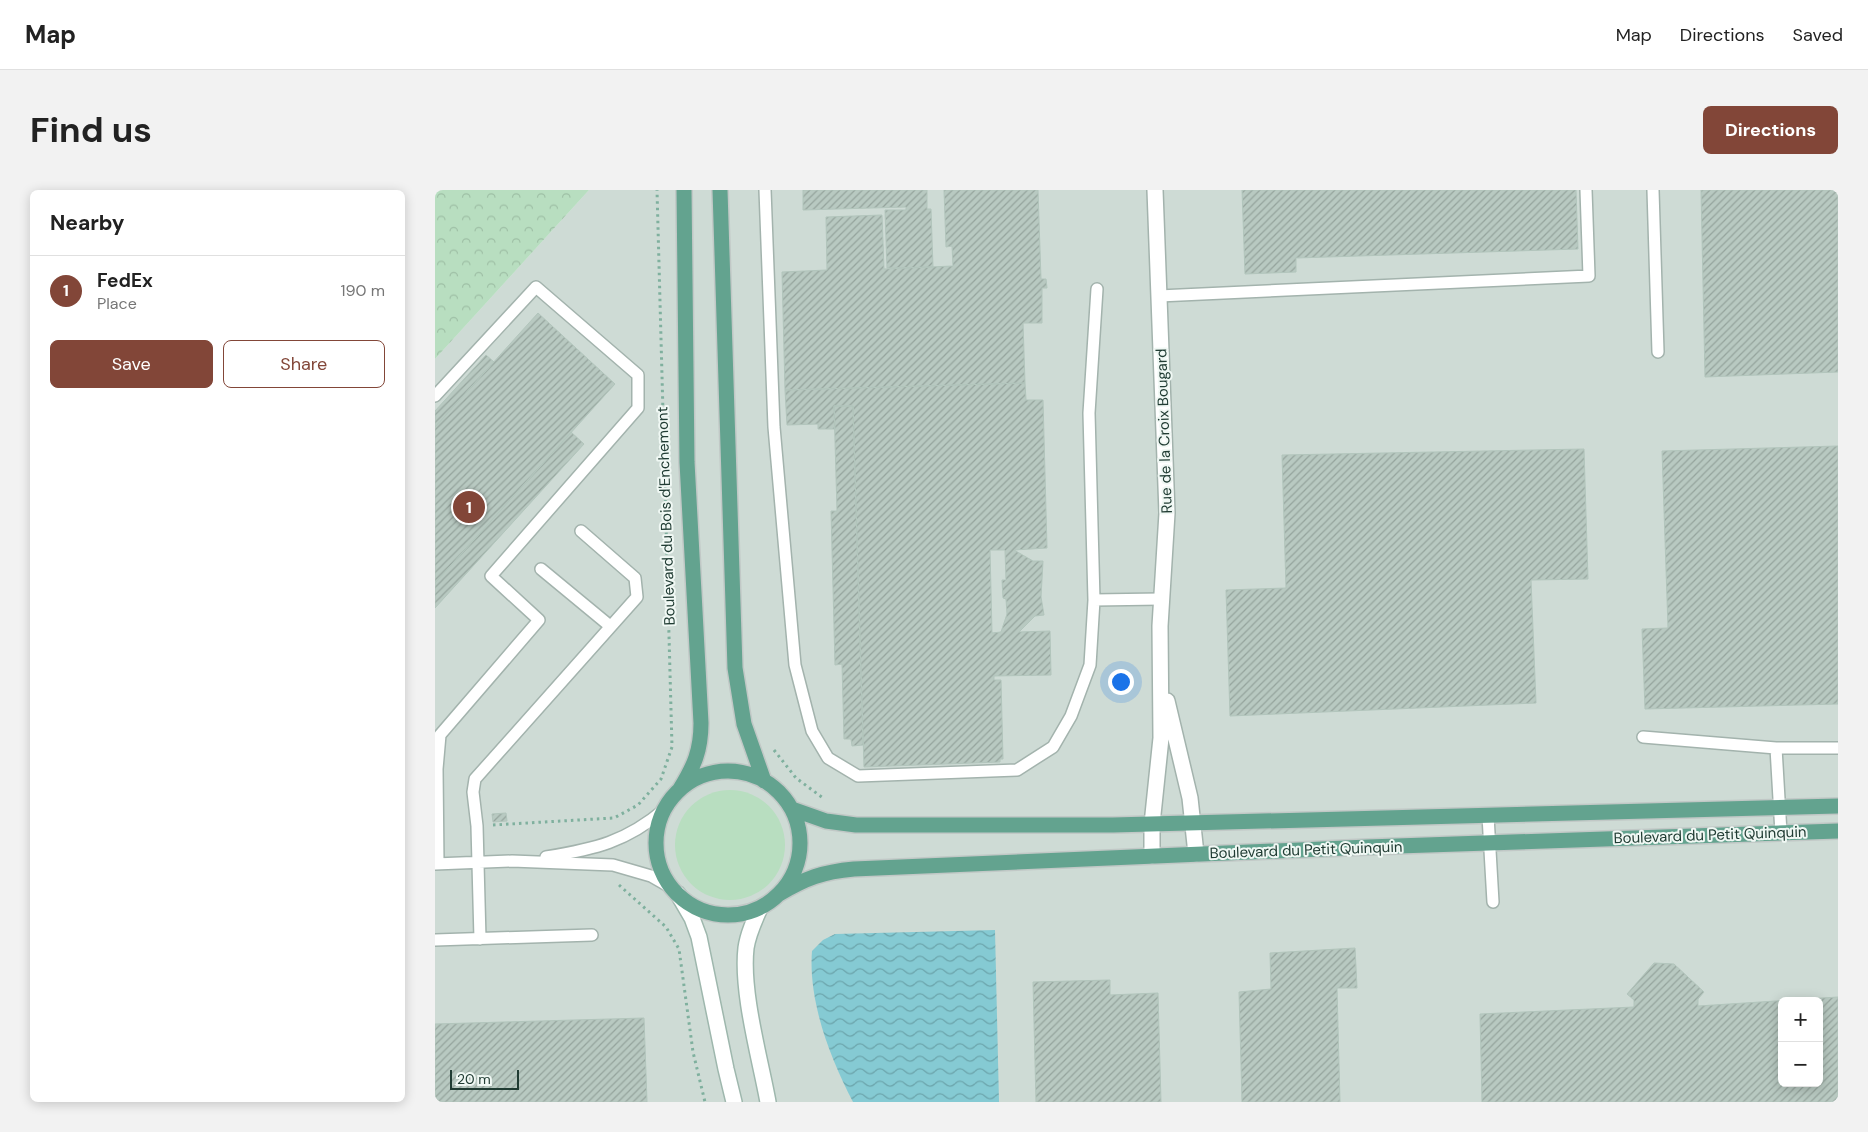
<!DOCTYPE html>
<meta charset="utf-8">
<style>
:root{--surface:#fff;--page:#f2f2f2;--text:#222;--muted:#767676;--line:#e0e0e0;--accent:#824638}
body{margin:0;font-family:"DM Sans",sans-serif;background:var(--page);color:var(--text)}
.controls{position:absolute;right:15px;bottom:15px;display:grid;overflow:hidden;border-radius:8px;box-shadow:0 2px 12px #0003}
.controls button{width:45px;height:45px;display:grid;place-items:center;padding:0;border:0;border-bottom:1px solid var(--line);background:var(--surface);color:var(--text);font:25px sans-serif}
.scale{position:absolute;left:15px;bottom:12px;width:69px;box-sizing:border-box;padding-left:5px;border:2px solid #203c33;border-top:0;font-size:14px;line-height:18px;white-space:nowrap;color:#203c33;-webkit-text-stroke:4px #f0f8f4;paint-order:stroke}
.you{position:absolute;left:685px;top:491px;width:18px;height:18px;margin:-12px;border:4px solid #fff;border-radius:50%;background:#1a73e8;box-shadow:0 0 0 8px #1a73e833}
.badge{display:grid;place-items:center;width:32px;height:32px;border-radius:50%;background:var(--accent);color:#fff;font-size:16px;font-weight:700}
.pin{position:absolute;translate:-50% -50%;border:2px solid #fff;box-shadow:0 1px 5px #0006}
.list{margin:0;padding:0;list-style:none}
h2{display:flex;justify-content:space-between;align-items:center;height:65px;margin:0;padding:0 20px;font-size:21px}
h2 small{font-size:16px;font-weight:400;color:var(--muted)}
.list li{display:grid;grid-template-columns:32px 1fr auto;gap:15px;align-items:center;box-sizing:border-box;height:70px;padding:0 20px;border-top:1px solid var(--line)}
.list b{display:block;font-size:19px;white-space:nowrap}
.list p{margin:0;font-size:16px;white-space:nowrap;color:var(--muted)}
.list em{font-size:16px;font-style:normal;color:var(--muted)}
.actions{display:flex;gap:10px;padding:15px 20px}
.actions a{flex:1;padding:11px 0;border:1px solid var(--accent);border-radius:8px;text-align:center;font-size:18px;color:var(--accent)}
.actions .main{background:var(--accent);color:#fff}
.map{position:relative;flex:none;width:1403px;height:912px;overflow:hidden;border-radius:8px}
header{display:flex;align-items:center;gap:30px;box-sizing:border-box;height:70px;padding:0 25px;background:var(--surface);border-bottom:1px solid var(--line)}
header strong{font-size:24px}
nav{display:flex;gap:28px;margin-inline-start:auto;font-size:18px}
.intro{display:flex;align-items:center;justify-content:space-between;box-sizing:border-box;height:120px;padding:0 30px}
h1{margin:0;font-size:35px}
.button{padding:12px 22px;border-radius:8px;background:var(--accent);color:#fff;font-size:18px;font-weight:700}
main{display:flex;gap:30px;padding:0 30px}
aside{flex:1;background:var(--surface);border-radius:8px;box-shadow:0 2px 12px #0003}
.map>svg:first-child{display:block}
.built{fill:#cedbd5;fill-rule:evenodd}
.grass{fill:#b8dec0}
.forest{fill:url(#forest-crowns)}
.water{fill:url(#water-waves)}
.building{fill:url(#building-hatch);stroke:#b2c5bc;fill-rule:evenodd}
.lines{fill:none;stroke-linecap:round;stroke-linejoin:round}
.service-casing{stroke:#a3b3ad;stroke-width:14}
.minor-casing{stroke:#a3b3ad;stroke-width:18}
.secondary-casing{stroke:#9eb7ad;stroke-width:18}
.primary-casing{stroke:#c1c8c6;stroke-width:18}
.path{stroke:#7fb09e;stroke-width:3;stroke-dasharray:2.5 4;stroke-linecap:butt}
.service{stroke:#fff;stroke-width:11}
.minor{stroke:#fff;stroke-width:15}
.secondary{stroke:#fff;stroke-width:15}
.primary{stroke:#63a38f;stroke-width:15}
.labels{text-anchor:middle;stroke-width:4;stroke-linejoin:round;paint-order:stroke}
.street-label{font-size:15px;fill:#203c33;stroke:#f0f8f4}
</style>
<header>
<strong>Map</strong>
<nav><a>Map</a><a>Directions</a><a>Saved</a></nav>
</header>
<div class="intro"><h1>Find us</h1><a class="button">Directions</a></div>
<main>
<aside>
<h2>Nearby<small></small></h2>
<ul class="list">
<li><span class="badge">1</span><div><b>FedEx</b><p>Place</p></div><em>190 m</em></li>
</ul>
<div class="actions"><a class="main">Save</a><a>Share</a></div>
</aside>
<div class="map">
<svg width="1403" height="912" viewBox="0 0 1403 912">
<defs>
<pattern id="forest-crowns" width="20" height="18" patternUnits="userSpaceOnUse" patternTransform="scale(1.25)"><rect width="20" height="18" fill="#b8dec0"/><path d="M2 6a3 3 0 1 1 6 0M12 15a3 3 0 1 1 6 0" fill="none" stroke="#9ebfa5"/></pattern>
<pattern id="water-waves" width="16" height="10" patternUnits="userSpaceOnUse" patternTransform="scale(1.25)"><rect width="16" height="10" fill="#85cad3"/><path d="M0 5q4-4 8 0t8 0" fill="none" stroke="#6ca5ac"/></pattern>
<pattern id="building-hatch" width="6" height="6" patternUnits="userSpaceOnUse" patternTransform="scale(1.25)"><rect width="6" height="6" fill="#b8c9c1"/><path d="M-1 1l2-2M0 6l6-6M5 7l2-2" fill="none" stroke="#95a49d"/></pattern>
</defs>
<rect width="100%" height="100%" fill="#e0ebe6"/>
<path class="built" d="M154 0H1403V912H0V169ZM1347 811H1384V893H1347Z"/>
<path class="grass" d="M240 655a55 55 0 1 1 110 0a55 55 0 1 1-110 0Z"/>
<path class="forest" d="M0 0H154L0 169Z"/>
<path class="water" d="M560 740 564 912H418C395 868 373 811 377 761L388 750 400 744Z"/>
<path class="building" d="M368 0H492V19H496L498 77 452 78 450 20H471V17L368 20Z
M509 0H603L606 89H611L612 98H607V133H588L590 193 350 200 347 82 392 80 391 27 447 25 449 79 518 76 517 56 511 57Z
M807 0H1141L1143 59 861 68V82L810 84Z
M1266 0H1403V182L1270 187Z
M103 123 180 194 0 393V237Z
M51 165 59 172 0 237V221Z
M590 193 591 210H608L612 358 579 360 598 371H608L606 407 609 425 600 426 584 442 615 441 616 485 559 486V490H566L568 569H565V572L429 577 418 216H399L400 239H383V234L352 235 350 200ZM555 360H570L571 390H567L568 408 571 409 572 424 566 442 557 443Z
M399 216H418L428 555 417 556 416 549H409L407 474 400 475 396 321H402Z
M136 242 149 254 0 418V393Z
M1403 256V514L1210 519 1207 439 1233 438 1227 261Z
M1149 259 1153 389 1096 390 1101 513 795 526 791 400 851 398 847 265Z
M71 623 72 631 58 632 57 624Z
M920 758 922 798H902L905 912H807L804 802 836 799 835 763Z
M1219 773 1239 774 1269 802 1263 809V816L1403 807V912H1047L1045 824 1199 817V810L1192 804ZM1347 811H1384V893H1347Z
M675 790V805L723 803 726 912H601L598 792Z
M209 828 212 912H0V834Z"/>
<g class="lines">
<defs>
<path id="service" d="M330 0 339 237 360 475 377 541 393 568 423 586 582 580 618 557 636 526 655 475 659 410 654 223 662 99
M1218 0 1223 162
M724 106 1154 86 1151 0
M0 206 101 97 203 185V218L56 386 104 430 5 545 2 579 3 674
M106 379 175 436
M659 410 726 409
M1208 547 1341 558H1403
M1341 558 1346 643
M1053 626 1058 712
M111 667C160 659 191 652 230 619
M0 674 77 671 178 675 216 686 237 698
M45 749 42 636 38 602 40 589 202 407 200 388 146 341
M0 750 157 745"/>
<path id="minor" d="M732 511 755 608 761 664
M717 666V634L726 548 725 436 732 323 720 0"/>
<path id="secondary" d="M243 704 257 728 264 747 291 879 299 912
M325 718C319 731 313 744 311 758 306 802 325 868 333 912"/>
<path id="primary" d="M285 0 300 478 309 534 329 591
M221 653a72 72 0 1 1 144 0a72 72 0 1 1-144 0Z
M245 599C259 576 266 561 266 533L252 272 249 0
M357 619 391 631 421 635H678L1403 616
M344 704C371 688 387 682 419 679L933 657 1403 641"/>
</defs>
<use href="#service" class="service-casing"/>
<use href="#minor" class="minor-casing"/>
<use href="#secondary" class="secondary-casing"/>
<use href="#primary" class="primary-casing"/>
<path class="path" d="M339 560 361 588 388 608
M58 635 179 628 203 615 226 589 237 557 222 0
M184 695 231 737 244 759 258 862 270 912"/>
<use href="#service" class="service"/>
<use href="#minor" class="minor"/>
<use href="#secondary" class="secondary"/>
<use href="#primary" class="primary"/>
</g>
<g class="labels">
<g class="street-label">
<text transform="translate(729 241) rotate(-92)" y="5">Rue de la Croix Bougard</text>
<text transform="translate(231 326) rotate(-92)" y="5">Boulevard du Bois d'Enchemont</text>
<text transform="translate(1275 645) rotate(-2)" y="5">Boulevard du Petit Quinquin</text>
<text transform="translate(871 660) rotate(-2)" y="5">Boulevard du Petit Quinquin</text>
</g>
</g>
</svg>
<div class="controls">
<button>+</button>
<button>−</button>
</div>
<div class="scale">20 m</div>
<div class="you"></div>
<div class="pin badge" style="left:34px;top:317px">1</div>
</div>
</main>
